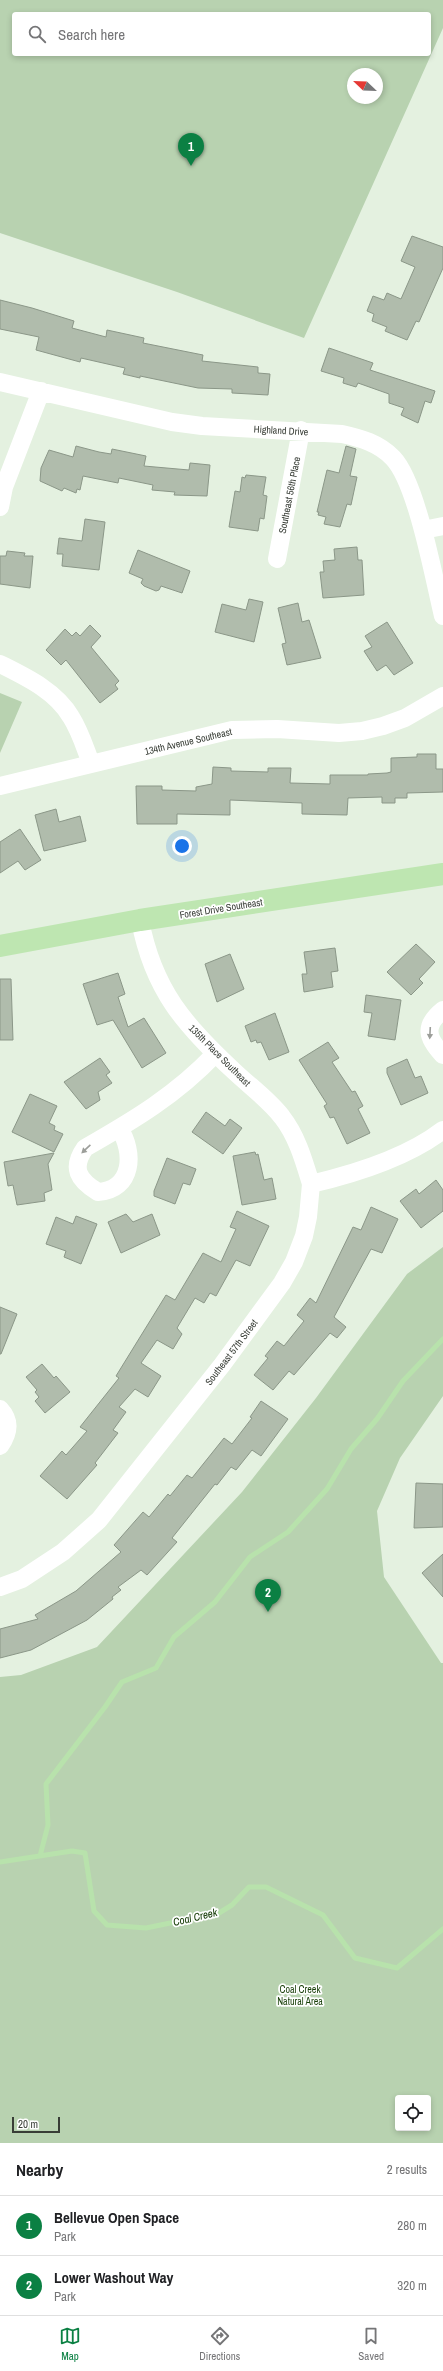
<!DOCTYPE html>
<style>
:root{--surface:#fff;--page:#f2f2f2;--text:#202124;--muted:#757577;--line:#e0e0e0;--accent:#0b8043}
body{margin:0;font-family:"Archivo Narrow",sans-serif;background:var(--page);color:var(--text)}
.controls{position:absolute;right:12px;bottom:12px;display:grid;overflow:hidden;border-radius:4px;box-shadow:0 2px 6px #0003}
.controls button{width:36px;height:36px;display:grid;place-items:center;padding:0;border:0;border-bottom:1px solid var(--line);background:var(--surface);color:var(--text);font:20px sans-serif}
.compass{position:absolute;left:347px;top:68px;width:36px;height:36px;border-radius:50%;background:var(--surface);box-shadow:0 2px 6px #0003;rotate:293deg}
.scale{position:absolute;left:12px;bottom:10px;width:48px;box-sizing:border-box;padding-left:4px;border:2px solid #383d36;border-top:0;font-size:11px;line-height:14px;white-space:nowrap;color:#383d36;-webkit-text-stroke:3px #fff;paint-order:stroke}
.you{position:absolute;left:182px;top:846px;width:14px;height:14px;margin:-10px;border:3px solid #fff;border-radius:50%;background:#1a73e8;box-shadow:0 0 0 6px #1a73e833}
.badge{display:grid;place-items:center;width:26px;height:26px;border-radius:50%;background:var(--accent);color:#fff;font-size:13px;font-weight:700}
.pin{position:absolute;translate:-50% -33px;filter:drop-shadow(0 1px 2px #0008)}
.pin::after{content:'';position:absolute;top:21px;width:14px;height:12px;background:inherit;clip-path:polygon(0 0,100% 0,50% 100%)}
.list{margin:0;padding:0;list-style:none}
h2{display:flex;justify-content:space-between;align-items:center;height:52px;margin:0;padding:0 16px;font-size:17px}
h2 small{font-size:13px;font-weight:400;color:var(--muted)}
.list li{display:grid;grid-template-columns:26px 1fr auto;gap:12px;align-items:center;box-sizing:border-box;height:60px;padding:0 16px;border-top:1px solid var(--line)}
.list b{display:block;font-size:15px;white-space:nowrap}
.list p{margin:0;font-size:13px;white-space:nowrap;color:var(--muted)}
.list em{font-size:13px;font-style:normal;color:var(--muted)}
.icon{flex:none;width:22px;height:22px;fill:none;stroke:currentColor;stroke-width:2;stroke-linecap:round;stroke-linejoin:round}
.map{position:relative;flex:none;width:443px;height:2143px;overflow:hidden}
.search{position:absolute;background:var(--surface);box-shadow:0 2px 6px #0003;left:12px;right:12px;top:12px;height:44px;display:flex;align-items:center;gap:10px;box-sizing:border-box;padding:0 14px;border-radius:4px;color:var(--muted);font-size:15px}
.sheet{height:172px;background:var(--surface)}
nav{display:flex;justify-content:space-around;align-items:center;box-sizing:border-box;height:56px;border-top:1px solid var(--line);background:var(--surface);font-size:11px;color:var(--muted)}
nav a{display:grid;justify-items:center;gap:2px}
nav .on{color:var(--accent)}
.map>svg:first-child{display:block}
.green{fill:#b8d2b0;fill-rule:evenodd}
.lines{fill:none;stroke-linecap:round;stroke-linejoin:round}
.stream{stroke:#b8e2ac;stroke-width:5}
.building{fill:#b0bcac;stroke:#8b9788}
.minor{stroke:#fff;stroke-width:18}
.major{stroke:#bee6b1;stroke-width:22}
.oneway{fill:#9c9e9a}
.labels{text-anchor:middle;stroke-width:3.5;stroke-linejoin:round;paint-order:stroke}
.street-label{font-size:10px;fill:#383d36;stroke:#fff}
.park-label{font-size:10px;fill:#183f08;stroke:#fff}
.water-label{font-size:11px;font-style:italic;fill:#103700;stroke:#fff}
</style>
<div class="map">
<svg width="443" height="2143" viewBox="0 0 443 2143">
<rect width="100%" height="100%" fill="#e4f1e0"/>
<path class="green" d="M0 0H443V28L304 338 177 292 0 233ZM14 14H429V54H14ZM353 74H377V98H353Z
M0 693 22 702 0 753Z
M443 1247V1396L400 1458 377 1511 384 1577 441 1663H443V2143H0V1677L21 1675 97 1647 242 1492 316 1398 407 1274ZM398 2098H428V2128H398Z"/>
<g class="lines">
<path class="stream" d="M40 1856 48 1825 46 1784 105 1707 122 1682 156 1668 174 1637 215 1602 250 1557 288 1532 327 1489 351 1449 377 1419 403 1381 443 1339
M0 1862 72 1851 85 1853 94 1911 107 1925 146 1928 219 1913 232 1905 249 1887H266L323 1915 355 1958 397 1968 443 1929"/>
</g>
<path class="building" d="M412 236 443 247V268L419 322 416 321 407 340 385 331 387 327 372 321 374 314 367 311 373 296 384 300 387 293 401 299 415 267 401 261Z
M0 300 32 308 74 321 72 328 106 337 107 330 144 338 143 343 203 355 202 361 258 367V373L270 374 268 395 232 393V389L198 388 140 376V378L123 374 125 368 81 358 80 362 36 350 39 337 0 329Z
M329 348 373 363 370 370 435 391 431 403 425 401 418 423 401 415 404 408 389 403V394L358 383 356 387 343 383 344 378 321 371Z
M76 446 99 452 111 454 112 449 146 456 144 466 189 470 190 463 210 465 207 496 174 495 175 492 152 490 153 485 119 478 118 483 83 476 80 490 77 489 76 493 64 488 62 491 40 481 41 468 49 450 73 457Z
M346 446 356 449 350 476 357 477 351 505 347 504 340 527 324 524 326 517 318 515 319 512H317L327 470 339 473Z
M246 475 266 477 263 495 267 496 264 519 260 518 258 531 229 527 235 491 240 492 242 477 245 478Z
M85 519 105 522 99 570 62 566 63 554H57L59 538 82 541Z
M357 547 358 560H362L364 595 323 598 320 572H324L323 561 335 560 334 549Z
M138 550 190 571 182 593 161 586 159 590 156 591 144 586 141 583 143 579 129 573Z
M7 551 25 553 24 556H33L30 588 0 584V556H6Z
M249 599 263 602 254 642 215 632 222 604 246 610Z
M298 603 302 622 309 620 321 658 287 665 282 644 286 643 278 608Z
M387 622 413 663 394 675 386 665 377 671 364 651 372 647 365 636Z
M90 625 101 636 91 647 119 681 115 685 118 689 100 703 66 660 61 665 46 650 65 629 72 636 76 632 80 636Z
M417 754H436V769H443V792L407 793V798H395V803H382V797L348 798 347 815 302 814V803L230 800V815L177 814V824H137L136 786H162V790L196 791V787L212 784 213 767 231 768V771L268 772V768H291L290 783 330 784V775H368V774L387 773 391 772V758L417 757Z
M56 809 59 822 80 816 86 841 44 851 35 815Z
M20 829 41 860 25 870 18 861 0 873V842Z
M416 944 435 962 419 979 423 983 411 995 387 972Z
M335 948 338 971 331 972 333 987 304 992 302 974H307L304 952Z
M230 954 244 989 217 1002 205 964Z
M118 973 125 994 118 997 128 1027 144 1018 166 1053 142 1068 113 1020 97 1025 83 984Z
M0 979H11L13 1040H0Z
M366 995 401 1000 395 1040 368 1036 372 1013 364 1012Z
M275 1013 289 1052 269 1060 261 1042 257 1043 256 1040 251 1042 245 1026Z
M328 1042 339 1058 332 1062 352 1092 355 1091 363 1106 358 1109 370 1133 347 1144 334 1117 330 1118 324 1106 327 1104 299 1060Z
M100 1058 110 1072 106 1075 112 1083 98 1092 100 1100 86 1109 64 1082Z
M407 1059 415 1078 421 1076 428 1093 401 1105 387 1073V1068Z
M30 1094 57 1106 49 1123 55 1126 54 1130 63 1134 54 1152 12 1132Z
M206 1112 225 1126 230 1119 242 1128 223 1154 192 1132Z
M255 1152 256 1155 258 1154 264 1180 272 1178 276 1199 242 1205 233 1156Z
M54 1153 48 1164 52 1190 44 1193 45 1201 17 1205 13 1185 8 1186 4 1162Z
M167 1158 196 1169 190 1185 183 1183 175 1204 154 1196V1191Z
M436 1180 443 1190V1211L421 1228 400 1201 416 1189 419 1194Z
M371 1207 398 1219 382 1253 371 1249 334 1317 346 1327 337 1338 330 1333 294 1375 289 1371 273 1390 254 1375 268 1358 265 1356 277 1341 284 1346 304 1321 297 1315 310 1298 316 1303 353 1227 361 1230Z
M237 1211 269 1226 250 1266 236 1260 216 1296 210 1293 204 1303 195 1298 177 1328 182 1334 173 1349 157 1340 141 1363 161 1376 148 1397 135 1389 119 1407 126 1412 113 1430 118 1433 95 1463 97 1465 67 1499 40 1476 62 1451 66 1455 87 1431 80 1427 119 1378 116 1376 166 1295 175 1300 203 1253 221 1262 236 1229 230 1227Z
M126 1214 133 1222 152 1214 160 1235 121 1253 108 1222Z
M76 1216 97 1224 81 1264 64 1257 66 1251 46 1244 56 1217 73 1224Z
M0 1307 17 1314 1 1354H0Z
M42 1364 54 1378 56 1376 70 1392 45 1413 35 1401 39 1397 35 1392 37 1390 26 1377Z
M261 1401 288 1419 261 1456 252 1450 236 1470 231 1467 217 1485 215 1484 172 1538 177 1542 147 1575 141 1570 118 1587 121 1590 112 1597 113 1599 87 1620 31 1650 0 1658V1629L38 1619 35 1615 76 1591 121 1552 114 1545 143 1512 149 1517 168 1494 170 1496 187 1475 192 1478 224 1438 232 1444 252 1418 250 1417Z
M416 1483 443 1484V1527L414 1528Z
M443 1554V1597L422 1573Z"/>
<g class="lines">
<path class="minor" d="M0 382 172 422 202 426 342 434C360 438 379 443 393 458 417 483 434 579 443 616
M0 507 4 487 41 391
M423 530 443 526
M277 559 301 430
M0 664C26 677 56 691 71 717 80 731 85 748 91 763
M0 786 232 730 277 729 339 733 362 731 383 726 405 718 443 696
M140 920C153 990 185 1026 236 1073 251 1087 270 1101 282 1117 297 1136 304 1161 311 1184
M443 1010C423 1026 427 1038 443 1055
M119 1128C135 1152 133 1190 98 1192 78 1180 71 1168 85 1148 134 1120 176 1095 215 1054
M0 1409C11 1421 9 1433 0 1446
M0 1587 22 1579 63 1552 99 1520 222 1365 282 1283 294 1262 304 1236 308 1217 311 1184C354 1174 408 1157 443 1130"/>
<path class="major" d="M0 946 140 920 443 874"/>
</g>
<defs><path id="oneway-solid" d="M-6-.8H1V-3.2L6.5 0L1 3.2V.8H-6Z"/></defs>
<g class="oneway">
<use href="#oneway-solid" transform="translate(430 1033) rotate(93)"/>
<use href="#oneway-solid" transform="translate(86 1149) rotate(137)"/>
</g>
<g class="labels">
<g class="street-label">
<text transform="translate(281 430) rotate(3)" y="4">Highland Drive</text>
<text transform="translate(289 495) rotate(-79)" y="4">Southeast 56th Place</text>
<text transform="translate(188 741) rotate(-13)" y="4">134th Avenue Southeast</text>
<text transform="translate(221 908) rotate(-9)" y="4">Forest Drive Southeast</text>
<text transform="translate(220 1055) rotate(45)" y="4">135th Place Southeast</text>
<text transform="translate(231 1352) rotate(-53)" y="4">Southeast 57th Street</text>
</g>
<g class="park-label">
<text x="300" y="1993">Coal Creek<tspan x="300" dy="12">Natural Area</tspan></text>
</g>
<g class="water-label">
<text transform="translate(195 1917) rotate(-13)" y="4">Coal Creek</text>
</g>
</g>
</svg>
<div class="controls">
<button><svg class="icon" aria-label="locate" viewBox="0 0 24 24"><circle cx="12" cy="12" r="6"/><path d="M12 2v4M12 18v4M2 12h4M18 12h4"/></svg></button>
</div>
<svg class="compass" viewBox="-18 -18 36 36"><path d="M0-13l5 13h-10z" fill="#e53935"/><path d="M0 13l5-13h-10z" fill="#757577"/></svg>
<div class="scale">20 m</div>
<div class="you"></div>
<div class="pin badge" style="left:191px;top:166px">1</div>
<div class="pin badge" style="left:268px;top:1612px">2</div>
<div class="search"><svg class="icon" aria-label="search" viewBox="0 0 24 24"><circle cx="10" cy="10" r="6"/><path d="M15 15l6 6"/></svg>Search here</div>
</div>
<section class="sheet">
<h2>Nearby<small>2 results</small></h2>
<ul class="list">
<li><span class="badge">1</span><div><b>Bellevue Open Space</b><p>Park</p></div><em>280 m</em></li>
<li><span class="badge">2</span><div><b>Lower Washout Way</b><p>Park</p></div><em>320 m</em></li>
</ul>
</section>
<nav>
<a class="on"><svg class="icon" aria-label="map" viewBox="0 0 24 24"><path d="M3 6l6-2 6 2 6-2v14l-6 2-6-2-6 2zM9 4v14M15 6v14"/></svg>Map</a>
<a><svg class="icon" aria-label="directions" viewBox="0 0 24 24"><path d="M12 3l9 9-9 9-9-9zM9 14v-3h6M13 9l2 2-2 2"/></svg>Directions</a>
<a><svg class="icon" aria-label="saved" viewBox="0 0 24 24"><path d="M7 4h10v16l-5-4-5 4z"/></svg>Saved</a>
</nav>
